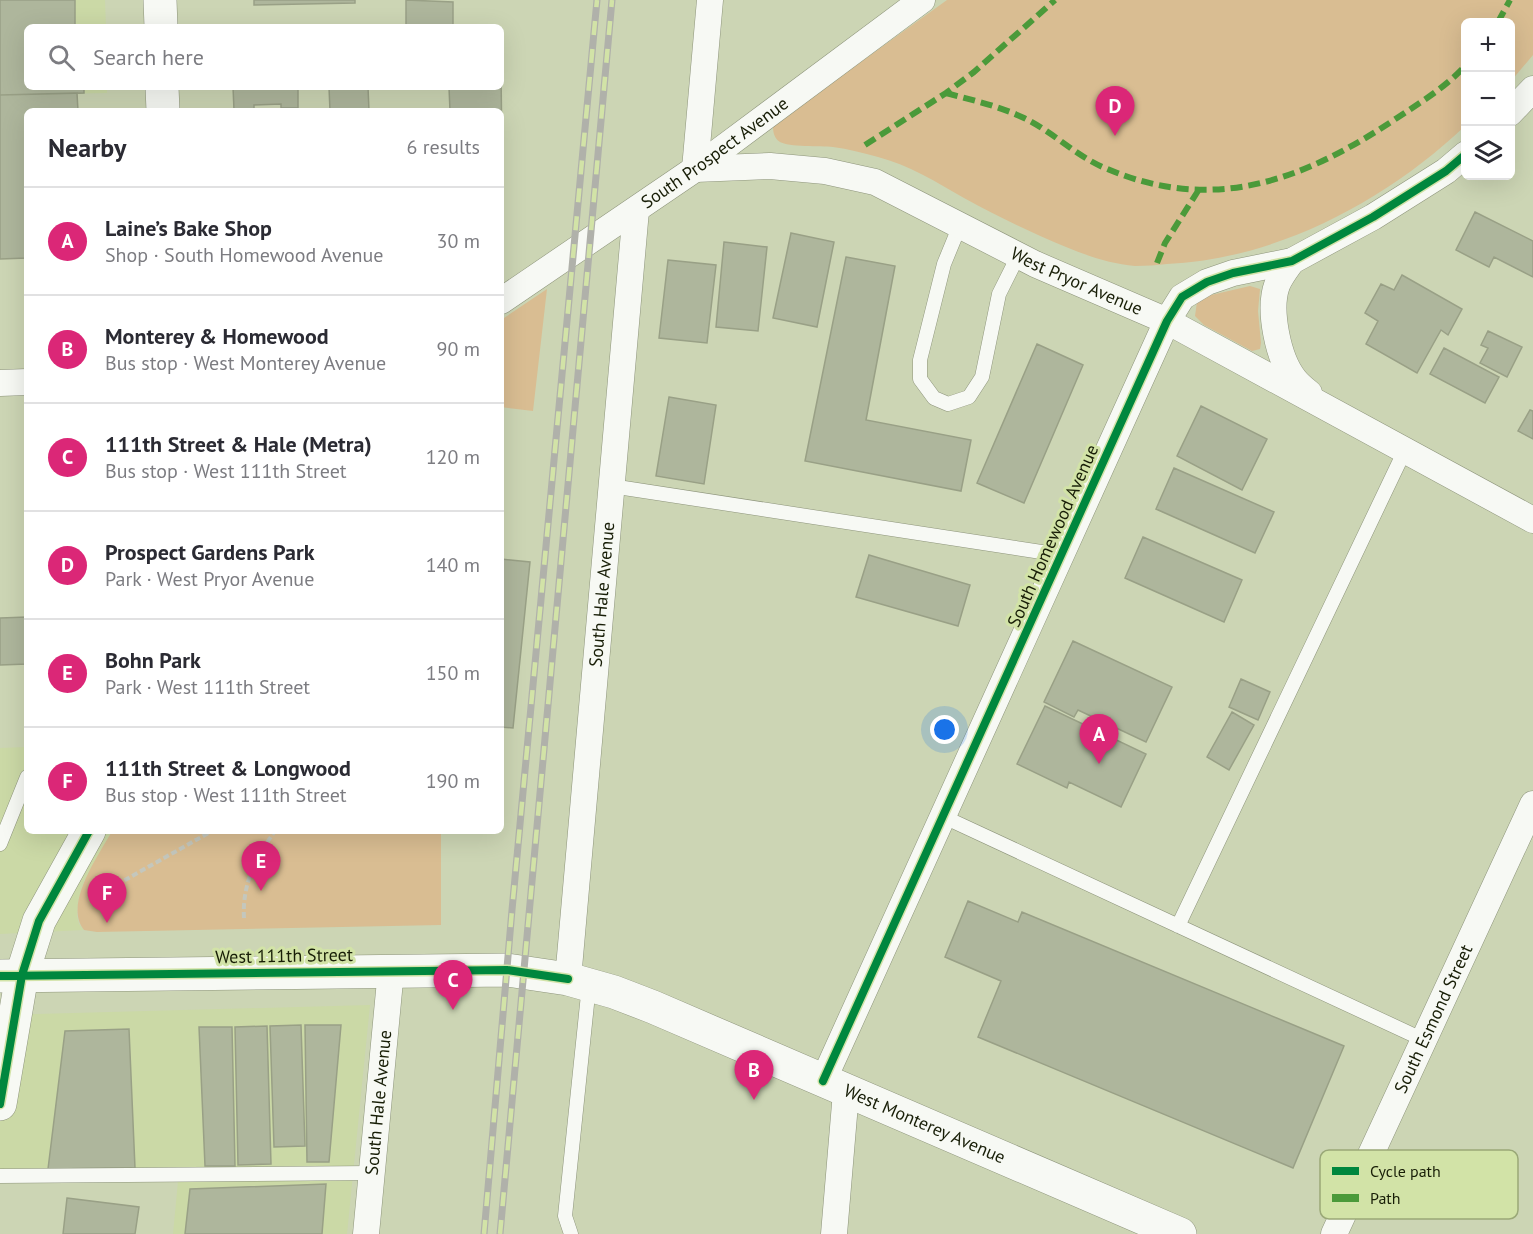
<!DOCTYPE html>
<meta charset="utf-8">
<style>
:root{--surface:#fff;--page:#f2f2f3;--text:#2b2b33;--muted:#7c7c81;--line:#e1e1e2;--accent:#db2777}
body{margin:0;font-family:"PT Sans",sans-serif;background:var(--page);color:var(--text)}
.controls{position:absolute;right:18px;top:18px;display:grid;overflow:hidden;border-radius:9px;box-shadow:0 6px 24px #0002}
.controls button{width:54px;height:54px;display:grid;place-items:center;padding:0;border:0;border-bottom:2px solid var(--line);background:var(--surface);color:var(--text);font:30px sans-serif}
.you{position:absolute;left:945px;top:730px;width:21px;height:21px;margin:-15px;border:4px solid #fff;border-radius:50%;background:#1a73e8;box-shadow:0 0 0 9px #1a73e833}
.badge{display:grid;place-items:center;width:39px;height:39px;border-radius:50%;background:var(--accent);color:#fff;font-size:20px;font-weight:700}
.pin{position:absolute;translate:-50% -50px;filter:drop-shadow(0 2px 3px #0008)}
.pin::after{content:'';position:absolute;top:32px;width:21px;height:18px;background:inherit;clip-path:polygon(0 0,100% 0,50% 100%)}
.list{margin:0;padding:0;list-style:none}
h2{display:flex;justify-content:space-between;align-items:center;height:78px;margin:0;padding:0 24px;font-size:26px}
h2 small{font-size:20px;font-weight:400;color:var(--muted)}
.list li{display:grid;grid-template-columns:39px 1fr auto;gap:18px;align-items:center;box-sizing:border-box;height:108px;padding:0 24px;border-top:2px solid var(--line)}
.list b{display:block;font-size:22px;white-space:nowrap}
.list p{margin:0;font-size:20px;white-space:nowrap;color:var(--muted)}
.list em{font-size:20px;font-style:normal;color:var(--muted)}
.icon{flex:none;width:33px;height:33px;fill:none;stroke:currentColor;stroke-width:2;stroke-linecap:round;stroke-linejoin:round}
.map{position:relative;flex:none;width:1533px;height:1234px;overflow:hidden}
.search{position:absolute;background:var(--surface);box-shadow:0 6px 24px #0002;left:24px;top:24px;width:480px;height:66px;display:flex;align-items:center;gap:15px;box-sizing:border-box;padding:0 21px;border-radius:9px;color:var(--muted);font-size:22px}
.panel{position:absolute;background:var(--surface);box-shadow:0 6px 24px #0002;left:24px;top:108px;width:480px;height:726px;border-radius:9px}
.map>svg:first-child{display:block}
.built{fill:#cbd9a6}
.green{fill:#d9bd92}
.building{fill:#aeb69c;stroke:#99a086;stroke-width:1.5}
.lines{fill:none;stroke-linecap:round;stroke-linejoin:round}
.lane-casing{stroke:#8d947b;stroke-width:15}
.street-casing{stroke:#8d947b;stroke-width:27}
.secondary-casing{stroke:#8d947b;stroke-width:34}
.path{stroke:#c4c7bd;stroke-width:4;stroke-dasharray:6 3;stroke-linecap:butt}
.lane{stroke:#f7f9f4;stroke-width:14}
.street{stroke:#f7f9f4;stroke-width:26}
.secondary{stroke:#f7f9f4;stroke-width:33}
.rail-casing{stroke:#b0b1aa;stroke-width:7}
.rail{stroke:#d2e3a7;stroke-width:4.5;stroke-dasharray:14;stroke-linecap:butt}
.quiet{stroke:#4b9a3a;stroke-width:6;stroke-dasharray:12 6;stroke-linecap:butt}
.cycleway-casing{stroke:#d2e3a7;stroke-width:11}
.cycleway{stroke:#00873e;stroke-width:8}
.labels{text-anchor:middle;stroke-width:6;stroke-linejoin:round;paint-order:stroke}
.street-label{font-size:18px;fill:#181e07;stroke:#d2e3a7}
.key{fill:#d2e3a7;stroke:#9aa877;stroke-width:1.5}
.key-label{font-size:16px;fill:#181e07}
</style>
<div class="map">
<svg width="1533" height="1234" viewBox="0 0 1533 1234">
<rect width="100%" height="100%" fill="#ccd5b4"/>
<path class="built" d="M0 0H105L106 27H27V87H107V93L0 95Z
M27 747V831H112L84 881 78 901 77 916 79 924 84 930 0 934V748Z
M370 1005 347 1234H173L178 1181 0 1183V1015Z"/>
<path class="green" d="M947 0H1533V55L1511 81 1510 22H1466L1465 126C1386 201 1277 259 1167 264 1157 265 1146 266 1135 266 1111 264 1088 256 1066 247 1031 233 997 216 964 198 936 182 909 165 878 157 863 153 848 149 833 147 821 146 788 147 780 142 774 138 773 132 773 126L780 120Z
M1250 286 1260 289 1258 311 1261 343 1260 349 1252 351 1204 325 1195 316 1197 302 1207 296Z
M547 289 533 411 501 407V320Z
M112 831H441V925L97 932 84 930C63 904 99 855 112 831Z"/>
<path class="building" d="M0 0H75V27H27V87H84V93L0 95Z
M254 0H355V3L254 5Z
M406 0 453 2V27H406Z
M501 74 502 151 501 111H450L449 87H501Z
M233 87H307V88H298V108H281V104L254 105V109L234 110Z
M329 87H368L369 111H330Z
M77 93 78 111H27V258L0 259V95Z
M1475 212 1533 241V277L1494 257 1489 267 1456 250Z
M791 233 834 242 817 327 773 318Z
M724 242 767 247 758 331 716 327Z
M846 257 895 266 866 420 971 440 961 491 805 461Z
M668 260 716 265 707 343 659 338Z
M1402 275 1462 309 1448 335 1441 330 1417 373 1366 344 1378 321 1365 313 1381 284 1394 290Z
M1488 331 1522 347 1507 377 1480 363 1488 348 1481 345Z
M1037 344 1083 365 1024 503 977 483Z
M1444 348 1499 377 1485 403 1430 374Z
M669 397 716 405 704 484 656 476Z
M1201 406 1267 439 1242 490 1177 456Z
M1530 410 1533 411V439L1518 431Z
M1174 468 1274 512 1255 553 1156 509Z
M1143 537 1242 580 1224 622 1125 578Z
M869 555 970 585 958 626 856 597Z
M501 559 530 562 513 728 501 727Z
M27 617V664L0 665V618Z
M1073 641 1172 687 1146 742 1078 710 1074 717 1044 702Z
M1241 679 1270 692 1258 720 1229 707Z
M1045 706 1146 754 1121 807 1069 782 1067 788 1017 764Z
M1232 712 1254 725 1229 770 1207 757Z
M968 901 1018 922 1022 912 1344 1046 1293 1168 978 1037 1001 981 945 957Z
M301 1025 305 1146 274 1147 270 1026Z
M305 1025H341L329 1162H307Z
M267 1026 271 1164 238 1165 235 1027Z
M199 1027H232L235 1166H205Z
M129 1029 135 1168 48 1169 65 1031Z
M326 1184 322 1234H185L190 1189Z
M67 1198 139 1207 135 1234H63Z"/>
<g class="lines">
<defs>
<path id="lane" d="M960 225 944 264 920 360V379L934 398 948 404 969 397 982 377 999 294 1018 256
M611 486 1061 555
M944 817 1424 1040
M0 844 27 777
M1178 926 1405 450
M0 1176 372 1173
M571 1234 565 1216 589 985"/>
<g id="street">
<path id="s1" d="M710 0 695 169 770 166 825 171 875 182 1035 264 1167 321 1533 520"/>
<path d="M1510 113 1533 89"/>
<path d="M1292 261C1287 268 1280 277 1277 285 1268 310 1278 359 1295 380 1299 385 1304 389 1309 393"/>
<path id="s2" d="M501 301 695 169 922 0"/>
<path d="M0 383 27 382"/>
<path id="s3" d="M568 979 636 210"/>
<path d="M823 1081 1167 321 1182 297 1207 282 1233 273 1292 261 1373 217 1446 171 1466 154"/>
<path id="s4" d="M366 1234 391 970"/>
<path d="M834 1234 846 1092"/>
<path id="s5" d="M1334 1234 1533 804"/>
</g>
<g id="secondary">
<path d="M160 0 161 27"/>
<path d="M162 87 163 111"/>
<path id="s6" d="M0 976 507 970 568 979 614 992 653 1007 1180 1234"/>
<path d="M0 1104 22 975 39 921 89 831"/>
</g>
</defs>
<use href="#lane" class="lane-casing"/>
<use href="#street" class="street-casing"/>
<use href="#secondary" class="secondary-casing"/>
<path class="path" d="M93 898 212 831
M244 918C242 884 256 857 275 831"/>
<use href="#lane" class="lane"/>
<use href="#street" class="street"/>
<use href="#secondary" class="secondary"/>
<defs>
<path id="rail" d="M484 1234 512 910 597 0
M500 1234 612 0"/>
</defs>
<use href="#rail" class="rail-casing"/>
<use href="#rail" class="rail"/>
<path class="quiet" d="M1498 22 1510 0
M946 93C972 100 999 106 1024 118 1053 132 1076 156 1105 168 1214 215 1304 180 1397 118 1421 102 1446 87 1466 65
M865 145 946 93 974 72 1055 0
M1157 263 1165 243 1198 191"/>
<defs>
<path id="cycleway" d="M0 976 507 970 568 979
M823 1081 1167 321 1182 297 1207 282 1233 273 1292 261 1373 217 1446 171 1466 154
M0 1104 22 975 39 921 89 831"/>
</defs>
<use href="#cycleway" class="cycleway-casing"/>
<use href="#cycleway" class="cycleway"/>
</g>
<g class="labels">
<g class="street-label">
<text dy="6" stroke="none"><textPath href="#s2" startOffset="260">South Prospect Avenue</textPath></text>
<text dy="6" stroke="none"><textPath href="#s1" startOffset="576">West Pryor Avenue</textPath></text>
<text transform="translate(1053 536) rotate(-66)" y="6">South Homewood Avenue</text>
<text dy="6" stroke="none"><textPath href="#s3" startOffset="386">South Hale Avenue</textPath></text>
<text transform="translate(284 956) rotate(-1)" y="6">West 111th Street</text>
<text dy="6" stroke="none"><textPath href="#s5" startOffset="237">South Esmond Street</textPath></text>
<text dy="6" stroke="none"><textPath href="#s4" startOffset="132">South Hale Avenue</textPath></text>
<text dy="6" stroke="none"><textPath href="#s6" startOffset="954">West Monterey Avenue</textPath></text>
</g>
</g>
<rect x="1320" y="1150" width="198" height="69" rx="9" class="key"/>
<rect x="1332" y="1167" width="27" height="8" fill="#00873e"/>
<rect x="1332" y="1194" width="27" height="8" fill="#4b9a3a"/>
<g class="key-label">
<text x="1370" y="1177">Cycle path</text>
<text x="1370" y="1204">Path</text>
</g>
</svg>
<div class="controls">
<button>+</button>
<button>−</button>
<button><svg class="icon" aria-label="layers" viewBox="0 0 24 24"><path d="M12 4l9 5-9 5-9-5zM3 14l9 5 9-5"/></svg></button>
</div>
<div class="you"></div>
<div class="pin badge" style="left:1099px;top:764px">A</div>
<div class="pin badge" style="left:754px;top:1100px">B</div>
<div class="pin badge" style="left:453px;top:1010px">C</div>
<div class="pin badge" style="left:1115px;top:136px">D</div>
<div class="pin badge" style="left:261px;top:891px">E</div>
<div class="pin badge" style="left:107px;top:923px">F</div>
<div class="search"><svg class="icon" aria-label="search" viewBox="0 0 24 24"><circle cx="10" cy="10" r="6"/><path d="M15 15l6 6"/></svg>Search here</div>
<section class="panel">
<h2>Nearby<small>6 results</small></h2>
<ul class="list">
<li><span class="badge">A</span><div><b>Laine’s Bake Shop</b><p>Shop · South Homewood Avenue</p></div><em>30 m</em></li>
<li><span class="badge">B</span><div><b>Monterey &amp; Homewood</b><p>Bus stop · West Monterey Avenue</p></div><em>90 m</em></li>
<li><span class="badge">C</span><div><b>111th Street &amp; Hale (Metra)</b><p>Bus stop · West 111th Street</p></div><em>120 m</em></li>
<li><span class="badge">D</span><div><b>Prospect Gardens Park</b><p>Park · West Pryor Avenue</p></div><em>140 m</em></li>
<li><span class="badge">E</span><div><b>Bohn Park</b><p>Park · West 111th Street</p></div><em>150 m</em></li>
<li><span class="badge">F</span><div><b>111th Street &amp; Longwood</b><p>Bus stop · West 111th Street</p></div><em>190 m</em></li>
</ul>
</section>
</div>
